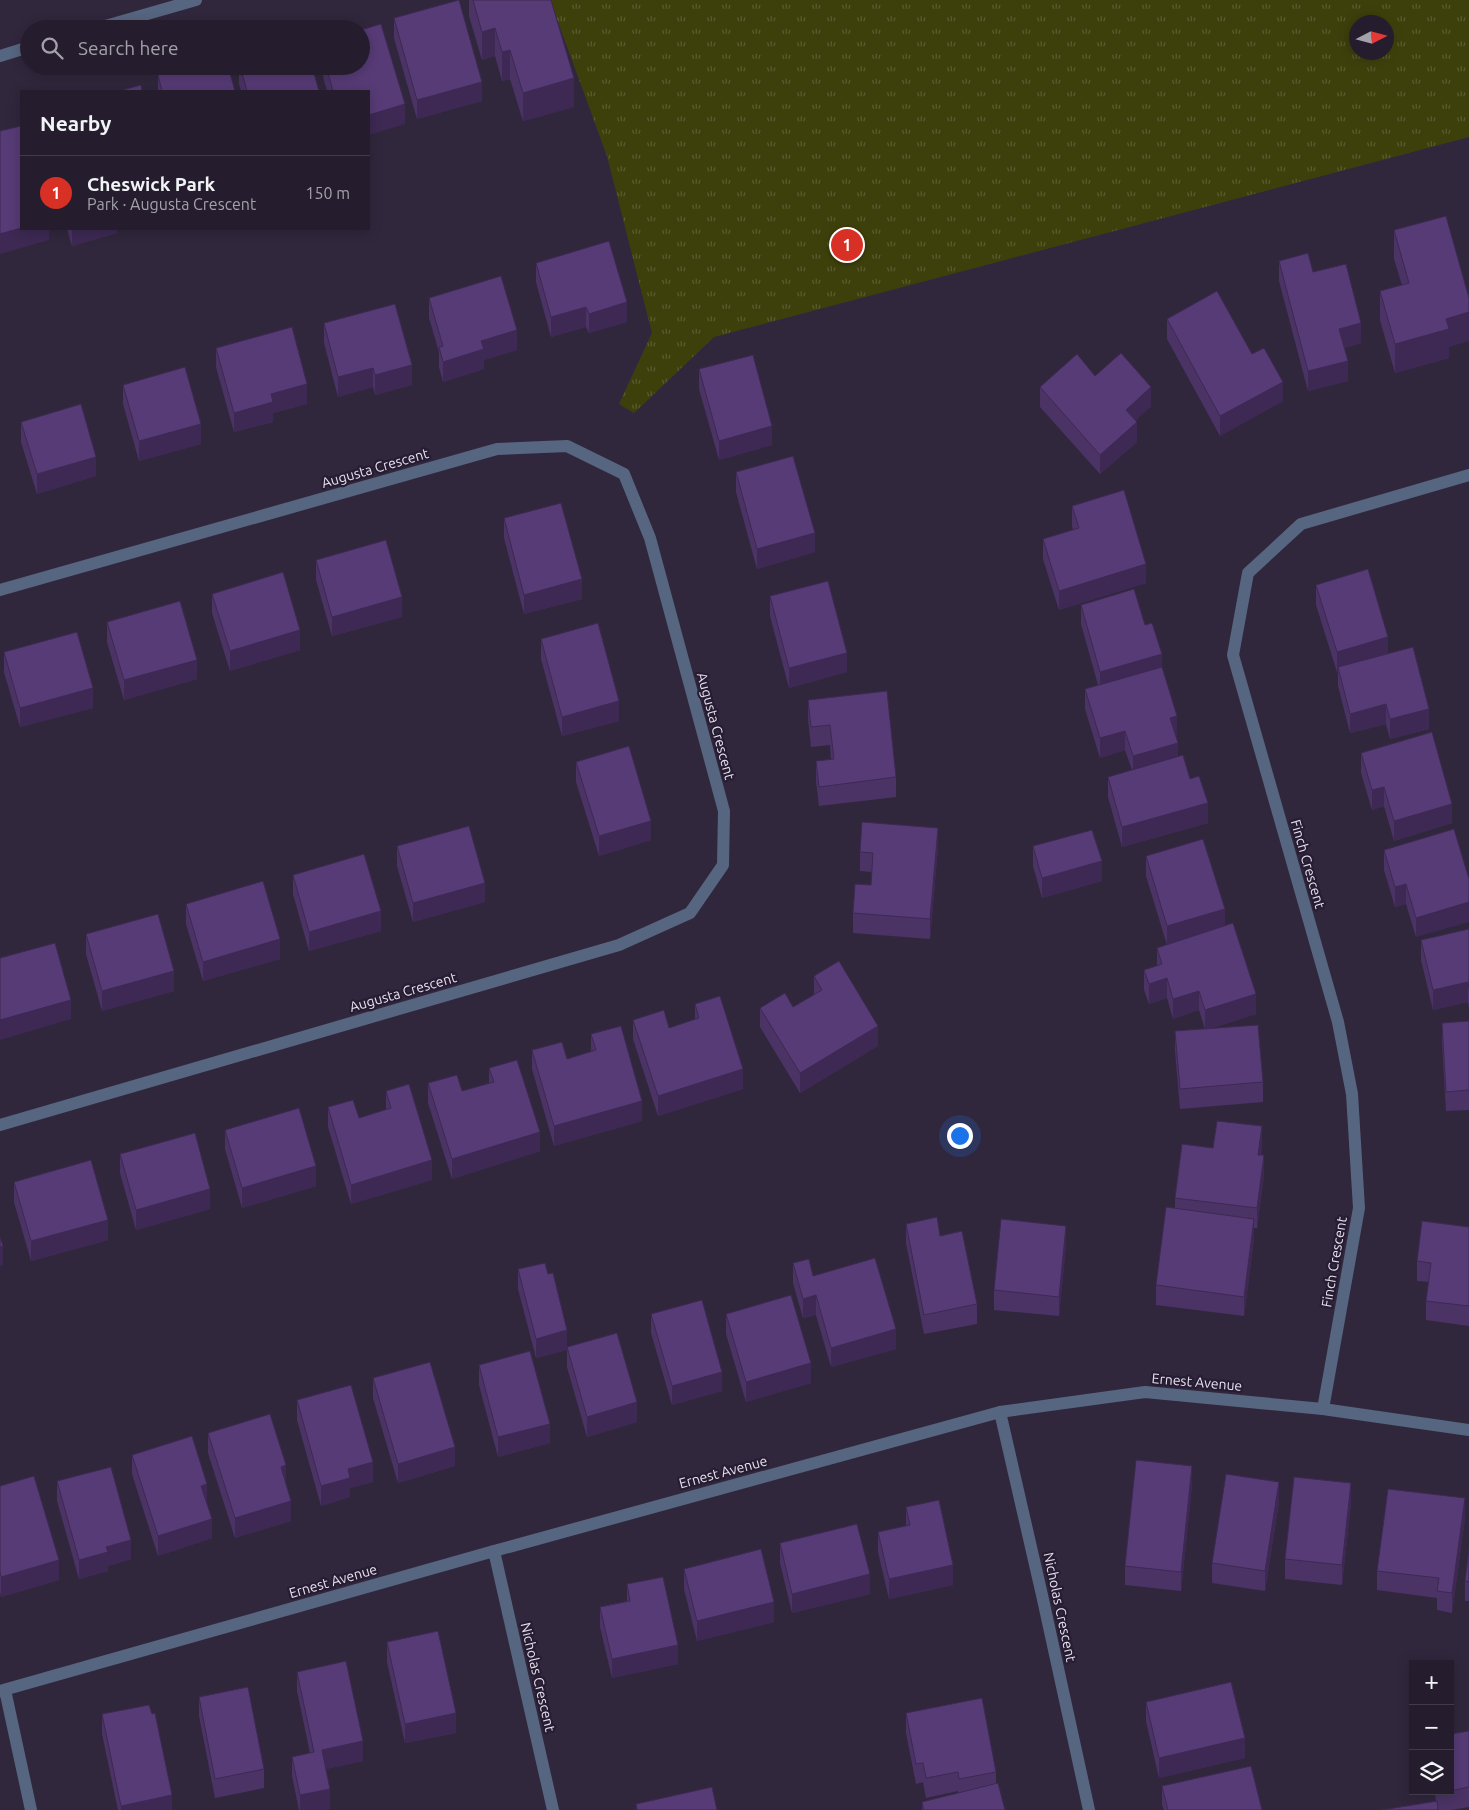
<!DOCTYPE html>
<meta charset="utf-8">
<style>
:root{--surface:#251d2e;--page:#2d2636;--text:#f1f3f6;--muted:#a3a2aa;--line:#423b4a;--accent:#d93025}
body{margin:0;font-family:Ubuntu,sans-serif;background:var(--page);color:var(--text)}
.controls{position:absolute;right:15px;bottom:15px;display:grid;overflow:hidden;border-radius:0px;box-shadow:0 2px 12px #0003}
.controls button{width:45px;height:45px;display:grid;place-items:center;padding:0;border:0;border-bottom:1px solid var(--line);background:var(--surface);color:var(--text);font:25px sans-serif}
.compass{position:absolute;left:1349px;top:15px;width:45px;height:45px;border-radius:50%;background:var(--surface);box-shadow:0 2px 12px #0003;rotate:84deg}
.you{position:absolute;left:959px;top:1135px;width:18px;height:18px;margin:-12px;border:4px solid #fff;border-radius:50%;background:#1a73e8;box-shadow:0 0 0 8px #1a73e833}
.badge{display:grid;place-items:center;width:32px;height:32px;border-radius:50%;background:var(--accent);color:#fff;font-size:16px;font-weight:700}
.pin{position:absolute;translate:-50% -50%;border:2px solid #fff;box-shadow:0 1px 5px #0006}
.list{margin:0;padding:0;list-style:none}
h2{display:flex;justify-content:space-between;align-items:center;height:65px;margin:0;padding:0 20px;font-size:21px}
h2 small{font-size:16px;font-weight:400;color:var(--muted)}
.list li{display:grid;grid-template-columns:32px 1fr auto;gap:15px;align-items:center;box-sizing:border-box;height:75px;padding:0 20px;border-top:1px solid var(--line)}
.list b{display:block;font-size:19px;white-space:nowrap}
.list p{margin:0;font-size:16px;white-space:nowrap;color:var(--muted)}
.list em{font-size:16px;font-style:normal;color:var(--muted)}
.icon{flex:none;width:28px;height:28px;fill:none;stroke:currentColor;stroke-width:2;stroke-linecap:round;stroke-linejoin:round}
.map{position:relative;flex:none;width:1469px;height:1810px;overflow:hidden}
.search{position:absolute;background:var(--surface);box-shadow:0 2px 12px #0003;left:20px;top:20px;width:350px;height:55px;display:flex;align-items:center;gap:12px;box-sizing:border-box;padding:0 18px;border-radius:28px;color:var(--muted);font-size:19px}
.panel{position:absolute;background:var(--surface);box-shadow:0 2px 12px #0003;left:20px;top:90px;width:350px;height:140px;border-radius:0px}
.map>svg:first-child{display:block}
.park{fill:url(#park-tufts);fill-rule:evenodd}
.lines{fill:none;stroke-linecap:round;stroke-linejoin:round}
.minor{stroke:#576680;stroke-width:12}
.tertiary{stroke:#576680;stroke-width:12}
.wall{fill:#4b3365}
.shaded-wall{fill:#3d2953}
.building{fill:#573b76;stroke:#3d2953}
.labels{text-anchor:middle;stroke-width:4.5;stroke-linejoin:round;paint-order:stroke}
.street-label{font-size:14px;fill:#e7e1f0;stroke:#271d33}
</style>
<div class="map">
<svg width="1469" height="1810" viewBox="0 0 1469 1810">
<defs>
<pattern id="park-tufts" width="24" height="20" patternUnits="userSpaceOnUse" patternTransform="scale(1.25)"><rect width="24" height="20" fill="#3e400c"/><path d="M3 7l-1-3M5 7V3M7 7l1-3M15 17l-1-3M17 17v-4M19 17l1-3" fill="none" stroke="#5a5b30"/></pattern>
</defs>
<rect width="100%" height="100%" fill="#31273d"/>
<path class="park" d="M550 0H1469V137L714 337 634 413 619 404 652 333 607 156ZM1356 22H1386V52H1356Z"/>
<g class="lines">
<path class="minor" d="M95 29 196 0
M0 56 29 47
M0 590 497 449 567 446 624 474 650 538 724 811 723 865 690 913 619 945 0 1125
M1323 1409 1359 1208 1352 1094 1338 1022 1233 655 1248 573 1301 524 1469 475
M1000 1412 1042 1595 1089 1810
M494 1551 553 1810
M5 1690 31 1810"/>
<path class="tertiary" d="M0 1691 494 1551 1000 1412 1145 1392 1323 1409 1469 1430"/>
</g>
<path class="wall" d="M469 0H551L574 107 523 121 510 79 502 81 495 56 482 60 469 16Z
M394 18 482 101 417 119 394 38Z
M239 66H312L319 91H241L239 84Z
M320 66H361L405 124 369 91H327Z
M158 75 235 91H158Z
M67 229H117V233L72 246Z
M1394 230 1449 347V358L1395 373 1380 320V291L1402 285 1394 259Z
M1279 261 1313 272 1361 343 1344 348 1348 381 1308 391 1279 281Z
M536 263 627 322 589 333 586 327 551 337 536 282Z
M429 298 517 350 484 360V369L443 382 439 367V352L429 318Z
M1167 319 1252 354 1283 401 1220 436 1167 339Z
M324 323 412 385 375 395 373 387 338 397 324 343Z
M216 348 307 404 273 413V422L234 432 216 367Z
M699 369 772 445 719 460 699 389Z
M1095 376 1151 406 1135 421 1137 442 1100 474 1040 407V387Z
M123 385 201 444 139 461 123 404Z
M21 422 96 476 37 494 21 442Z
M736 472 815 552 757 569 736 492Z
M1072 506 1146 583 1059 610 1043 559V539L1073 530 1072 526Z
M504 518 582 599 524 614 504 538Z
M316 560 402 617 332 636 316 580Z
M1316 585 1388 653 1429 729 1390 739 1386 724 1350 733 1338 686V672H1337L1316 605Z
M212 594 300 650 230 671 212 613Z
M770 596 847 672 789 688 770 616Z
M1081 605 1145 625 1162 667 1177 735H1176L1178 757 1190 779 1208 823 1122 847 1108 797V777L1132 770 1125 750 1100 758 1085 709V689L1098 685 1081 624Z
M107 622 197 679 124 700 107 642Z
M541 639 619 721 562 736 541 659Z
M4 652 93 708 20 727 4 672Z
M808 700 896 777V797L819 806 816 781V761L831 760 830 745 811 747 808 719Z
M1361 753 1452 823 1394 841 1384 806 1372 810 1361 773Z
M576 762 651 840 599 856 576 782Z
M1454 829 1416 937 1406 904 1395 907 1384 870V850Z
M397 846 485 902 413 922 397 866Z
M1033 846 1102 881 1042 898 1033 866Z
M938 847 930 939 853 933V913L871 885 872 872 860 871V852Z
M1146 856 1225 926 1256 1014 1209 1029 1263 1082V1102L1180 1109 1175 1051V1031L1205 1029 1199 1010 1173 1019 1167 998 1149 1004 1144 990V970L1157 966V948L1167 945 1146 876Z
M293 875 381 931 309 951 293 894Z
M186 904 280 959 203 981 186 924Z
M1469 929V1008L1468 1002 1433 1010 1421 960V940Z
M86 934 174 991 102 1011 86 954Z
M814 976 878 1046 800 1093 760 1027V1008L793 1007 814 995Z
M695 1004 743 1089 658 1116 633 1039V1020L669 1028 695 1019Z
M1469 1021V1110L1446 1111 1442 1043V1023Z
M591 1034 642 1121 554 1146 532 1069V1050L567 1059 591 1052Z
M489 1068 540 1151 452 1179 428 1103V1083L462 1091 489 1083Z
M386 1091 432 1180 351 1204 328 1127V1107L359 1118 386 1110Z
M225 1130 316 1186 242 1208 225 1149Z
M1262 1146 1261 1155 1264 1175 1257 1228H1254V1239L1244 1316 1156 1305V1285L1175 1209V1198L1213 1148Z
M120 1154 210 1209 136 1230 120 1173Z
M14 1182 108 1240 31 1261 14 1202Z
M906 1224 977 1304V1324L924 1334 906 1243Z
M1469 1227V1326L1426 1320V1301L1429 1282 1417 1281V1261Z
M1066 1245 1059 1316 994 1310V1290Z
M793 1263 813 1276 896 1349 831 1367 816 1315 803 1318 793 1283Z
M518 1269 567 1347 637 1422 587 1437 567 1367V1350L536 1358 518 1289Z
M651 1314 722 1391 672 1405 651 1333Z
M726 1314 811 1383 746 1402 726 1334Z
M479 1365 550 1443 498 1457 479 1385Z
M373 1378 455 1466 398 1483 373 1398Z
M297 1400 373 1482 350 1488V1497L321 1506 297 1420Z
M208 1433 286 1485 291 1521 235 1538 208 1453Z
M132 1455 207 1503 212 1538 158 1556 132 1474Z
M57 1481 131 1559 108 1566V1571L79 1579 57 1501Z
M1192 1485 1181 1591 1125 1585V1566Z
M0 1486 59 1580 1 1597 0 1592Z
M1279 1502 1265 1591 1212 1583V1563Z
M1351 1503 1342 1585 1285 1579V1559Z
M906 1507 953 1585 889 1599 878 1552V1532L906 1526Z
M1465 1518 1452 1613 1437 1610V1598L1377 1590V1571Z
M780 1543 870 1594 792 1613 780 1563Z
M1469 1550V1601H1465V1581Z
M684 1569 774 1622 697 1641 684 1589Z
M627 1584 678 1664 612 1678 600 1627V1607L627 1601Z
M387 1642 456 1733 405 1743 387 1662Z
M297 1672 363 1761 326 1769 330 1809 323 1810H299L292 1776V1757L310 1753 297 1691Z
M199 1697 264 1769V1788L215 1798 199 1716Z
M1146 1702 1245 1758 1159 1778 1146 1721Z
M906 1713 996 1772V1784L1005 1810H922V1802L958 1793V1791L926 1798 923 1782 916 1784 906 1733Z
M102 1714 172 1810H118L102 1734Z
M1469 1731V1807L1451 1810H1382L1436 1802 1435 1791H1450V1734Z
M1162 1786 1262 1810H1164L1162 1805Z"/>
<path class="shaded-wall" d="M495 28V56L482 60V32Z
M510 50V79L502 81V52Z
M574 78V107L523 121V93Z
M482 82V101L417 119V100Z
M405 104V124L369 135V115Z
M21 228 49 229V240L0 254V234Z
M72 229H117V233L72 246Z
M627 302V322L589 333V314Z
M586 307V327L551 337V317Z
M1469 312V341L1449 347V358L1395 373V344L1446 319Z
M1361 323V343L1339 349V329Z
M517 330V350L484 360V369L443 382V362L481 341Z
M1348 361V381L1308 391V371Z
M412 365V385L375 395V375Z
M373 368V387L338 397V377Z
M1283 382V401L1220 436V416Z
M307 384V404L273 413V422L234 432V413L271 394Z
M1151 387V406L1126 429V410Z
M1137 422V442L1100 474V455Z
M201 424V444L139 461V441Z
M772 426V445L719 460V441Z
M96 457V476L37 494V474Z
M815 533V552L757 569V549Z
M1146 564V583L1059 610V591Z
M582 579V599L524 614V595Z
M402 597V617L332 636V617Z
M300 630V650L230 671V651Z
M1388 637V656L1338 667V672H1337V652Z
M847 653V672L789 688V668Z
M1162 654V673L1100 692V672Z
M197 660V679L124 700V680Z
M93 688V708L20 727V708Z
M619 701V721L562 736V717Z
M1386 704V724L1350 733V714Z
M1429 709V729L1390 739V719Z
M1177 716V735L1170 737V718Z
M1125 731V750L1100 758V738Z
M1178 743V763L1133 776V756Z
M1384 787V806L1372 810V790Z
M1208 803V823L1122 847V827Z
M1452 804V823L1394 841V821Z
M651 821V840L599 856V836Z
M938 828V847L930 939V919Z
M1102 861V881L1042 898V878Z
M485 883V902L413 922V903Z
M1406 884V904L1395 907V887Z
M1469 902V922L1416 937V918Z
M1225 909V928L1167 945V926Z
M381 911V931L309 951V932Z
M280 939V959L203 981V962Z
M174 971V991L102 1011V991Z
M1167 978V998L1149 1004V984Z
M1468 982V1002L1433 1010V990Z
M1199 991V1010L1173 1019V999Z
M1256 994V1014L1205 1030V1010Z
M71 1000V1019L0 1040V1020Z
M878 1026V1046L800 1093V1073Z
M743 1069V1089L658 1116V1096Z
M642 1101V1121L554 1146V1126Z
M1262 1126V1146L1258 1175V1155Z
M540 1132V1151L452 1179V1159Z
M1264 1155V1175L1257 1228V1208Z
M432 1160V1180L351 1204V1185Z
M316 1166V1186L242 1208V1188Z
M210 1189V1209L136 1230V1210Z
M1254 1219V1239L1244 1316V1297Z
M108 1220V1240L31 1261V1241Z
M1066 1226V1245L1059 1316V1297Z
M3 1246V1265L0 1266V1247Z
M816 1295V1315L803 1318V1299Z
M896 1329V1349L831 1367V1348Z
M567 1330V1350V1347V1350L536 1358V1339Z
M811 1363V1383L746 1402V1382Z
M722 1372V1391L672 1405V1386Z
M637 1402V1422L587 1437V1417Z
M550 1424V1443L498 1457V1437Z
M455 1447V1466L398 1483V1464Z
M373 1462V1482L350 1488V1497L321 1506V1486L348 1469Z
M286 1465V1485L281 1486V1467Z
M1192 1466V1485L1181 1591V1572Z
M1279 1482V1502L1265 1591V1571Z
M1351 1483V1503L1342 1585V1565Z
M207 1484V1504L201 1486Z
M1465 1498V1518L1452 1613V1593Z
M291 1501V1521L235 1538V1518Z
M212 1519V1538L158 1556V1536Z
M131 1540V1559L108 1566V1571L79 1579V1560L106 1547Z
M59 1560V1580L1 1597V1577Z
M953 1565V1585L889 1599V1579Z
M870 1574V1594L792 1613V1594Z
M774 1602V1622L697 1641V1621Z
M678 1645V1664L612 1678V1659Z
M456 1713V1733L405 1743V1724Z
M1245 1738V1758L1159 1778V1758Z
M363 1741V1761L322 1770V1750Z
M330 1789V1809L323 1810H300V1795Z
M172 1795V1810H121V1806Z"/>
<path class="building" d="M459 0 482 82 417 100 394 18Z
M473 0H551L574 78 523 93 510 50 502 52 495 28 482 32Z
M381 24 405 104 369 115V91H333L326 66H361V30Z
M192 66H205L206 69 217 66H228L235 91H162L158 75Z
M240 66H312L319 91H247Z
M141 85 142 91H119Z
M21 126V228L0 234V131Z
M1446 216 1469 298V312L1446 319 1449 329 1395 344 1380 291 1409 283 1394 230Z
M609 241 627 302 589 314 586 307 551 317 536 263Z
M1308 253 1313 272 1346 264 1361 323 1339 329 1348 361 1308 371 1279 261Z
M501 276 517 330 481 341 484 349 443 362 439 347 443 346 429 298Z
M1217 291 1252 354 1264 348 1283 382 1220 416 1167 319Z
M395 304 412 365 375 375 373 368 338 377 324 323Z
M292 327 307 384 271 394 273 402 234 413 216 348Z
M1121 353 1151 387 1126 410 1137 422 1100 455 1040 387 1077 354 1095 376Z
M753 355 772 426 719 441 699 369Z
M185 367 201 424 139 441 123 385Z
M81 404 96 457 37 474 21 422Z
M793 456 815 533 757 549 736 472Z
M1124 490 1146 564 1059 591 1043 539 1079 528 1072 506Z
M561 503 582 579 524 595 504 518Z
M386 540 402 597 332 617 316 560Z
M1368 569 1388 637 1337 652 1316 585Z
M283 572 300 630 230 651 212 594Z
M828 581 847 653 789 668 770 596Z
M1134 589 1145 625 1152 623 1162 654 1100 672 1081 605Z
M180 601 197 660 124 680 107 622Z
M598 623 619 701 562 717 541 639Z
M77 632 93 688 20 708 4 652Z
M1413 647 1429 709 1390 719 1386 704 1350 714 1338 667Z
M1162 667 1177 716 1170 718 1178 743 1133 756 1125 731 1100 738 1085 689Z
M887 691 896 777 819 787 816 761 834 759 830 725 811 727 808 700Z
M1432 732 1452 804 1394 821 1384 787 1372 790 1361 753Z
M629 746 651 821 599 836 576 762Z
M1183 755 1190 779 1199 776 1208 803 1122 827 1108 777Z
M862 822 938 828 930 919 853 913 855 884 871 885 873 853 860 852Z
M469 826 485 883 413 903 397 846Z
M1454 829 1469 879V902L1416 918 1406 884 1395 887 1384 850Z
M1092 830 1102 861 1042 878 1033 846Z
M1203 839 1225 909 1167 926 1146 856Z
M364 854 381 911 309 932 293 875Z
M263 881 280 939 203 962 186 904Z
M158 914 174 971 102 991 86 934Z
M1233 923 1256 994 1205 1010 1199 991 1173 999 1167 978 1149 984 1144 970 1162 964 1157 948Z
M1469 929V989L1468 982 1433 990 1421 940Z
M55 943 71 1000 0 1020V958Z
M839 961 878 1026 800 1073 760 1008 785 993 793 1007 822 990 814 976Z
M720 996 743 1069 658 1096 633 1020 664 1010 669 1028 699 1018 695 1004Z
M1469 1021V1090L1446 1092 1442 1023Z
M1258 1025 1263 1082 1180 1089 1175 1031Z
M621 1026 642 1101 554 1126 532 1050 562 1042 567 1059 596 1050 591 1034Z
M517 1060 540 1132 452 1159 428 1083 457 1075 462 1091 494 1082 489 1068Z
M409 1084 432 1160 351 1185 328 1107 353 1100 359 1118 391 1108 386 1091Z
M299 1108 316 1166 242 1188 225 1130Z
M1217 1121 1262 1126 1258 1155H1264L1257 1208 1175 1198 1182 1144 1213 1148Z
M195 1133 210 1189 136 1210 120 1154Z
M91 1160 108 1220 31 1241 14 1182Z
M1166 1207 1254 1219 1244 1297 1156 1285Z
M937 1217 940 1236 962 1231 977 1304 924 1315 906 1224Z
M1001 1219 1066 1226 1059 1297 994 1290Z
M1422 1221 1469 1227V1306L1426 1301 1431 1263 1417 1261Z
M0 1237 3 1246 0 1247Z
M875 1258 896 1329 831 1348 816 1295 803 1299 793 1263 809 1259 813 1276Z
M545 1263 548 1274 553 1273 567 1330 536 1339 518 1269Z
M791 1295 811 1363 746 1382 726 1314Z
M702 1300 722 1372 672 1386 651 1314Z
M617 1333 637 1402 587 1417 567 1347Z
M530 1351 550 1424 498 1437 479 1365Z
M430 1362 455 1447 398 1464 373 1378Z
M351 1385 373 1462 348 1469 350 1478 321 1486 297 1400Z
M270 1414 286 1465 281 1467 291 1501 235 1518 208 1433Z
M192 1436 207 1484 201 1486 212 1519 158 1536 132 1455Z
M1136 1460 1192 1466 1181 1572 1125 1566Z
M111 1467 131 1540 106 1547 108 1552 79 1560 57 1481Z
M1226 1474 1279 1482 1265 1571 1212 1563Z
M34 1476 59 1560 1 1577 0 1572V1486Z
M1294 1477 1351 1483 1342 1565 1285 1559Z
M1388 1489 1465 1498 1452 1593 1437 1591 1439 1578 1377 1571Z
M939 1500 953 1565 889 1579 878 1532 910 1525 906 1507Z
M857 1524 870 1574 792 1594 780 1543Z
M761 1549 774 1602 697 1621 684 1569Z
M1469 1550V1582L1465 1581Z
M663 1577 678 1645 612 1659 600 1607 630 1601 627 1584Z
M438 1631 456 1713 405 1724 387 1642Z
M346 1661 363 1741 322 1750 330 1789 300 1795 292 1757 314 1752 297 1672Z
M1231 1682 1245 1738 1159 1758 1146 1702Z
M248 1687 264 1769 215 1779 199 1697Z
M982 1698 996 1772 959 1779 958 1772 926 1778 923 1763 916 1764 906 1713Z
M149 1705 152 1714 155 1713 172 1795 121 1806 102 1714Z
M1469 1731V1787L1450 1791V1734Z
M1251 1766 1262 1810H1168L1162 1786Z
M998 1783 1005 1810H924L922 1802Z
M712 1787 717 1810H637L636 1804Z
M1437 1801 1438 1810H1382Z"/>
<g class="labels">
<g class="street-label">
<text transform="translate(375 468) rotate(-16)" y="5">Augusta Crescent</text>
<text transform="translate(716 726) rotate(75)" y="5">Augusta Crescent</text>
<text transform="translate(1308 864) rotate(74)" y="5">Finch Crescent</text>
<text transform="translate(403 992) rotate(-16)" y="5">Augusta Crescent</text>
<text transform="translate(1334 1262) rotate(-80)" y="5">Finch Crescent</text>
<text transform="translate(1197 1382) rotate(5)" y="5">Ernest Avenue</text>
<text transform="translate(723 1472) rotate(-15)" y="5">Ernest Avenue</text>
<text transform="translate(333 1581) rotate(-16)" y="5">Ernest Avenue</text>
<text transform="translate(1060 1607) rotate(78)" y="5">Nicholas Crescent</text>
<text transform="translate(538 1677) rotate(77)" y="5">Nicholas Crescent</text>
</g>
</g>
</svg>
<div class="controls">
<button>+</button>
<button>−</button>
<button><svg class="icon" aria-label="layers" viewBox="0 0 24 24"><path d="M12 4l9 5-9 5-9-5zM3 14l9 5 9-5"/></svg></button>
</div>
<svg class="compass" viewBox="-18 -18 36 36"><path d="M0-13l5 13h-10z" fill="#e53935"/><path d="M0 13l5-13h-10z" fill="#a3a2aa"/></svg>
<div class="you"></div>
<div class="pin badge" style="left:847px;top:245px">1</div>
<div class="search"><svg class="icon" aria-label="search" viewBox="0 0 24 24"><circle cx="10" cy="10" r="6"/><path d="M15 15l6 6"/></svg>Search here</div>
<section class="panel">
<h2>Nearby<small></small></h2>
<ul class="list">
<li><span class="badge">1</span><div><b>Cheswick Park</b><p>Park · Augusta Crescent</p></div><em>150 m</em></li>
</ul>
</section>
</div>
